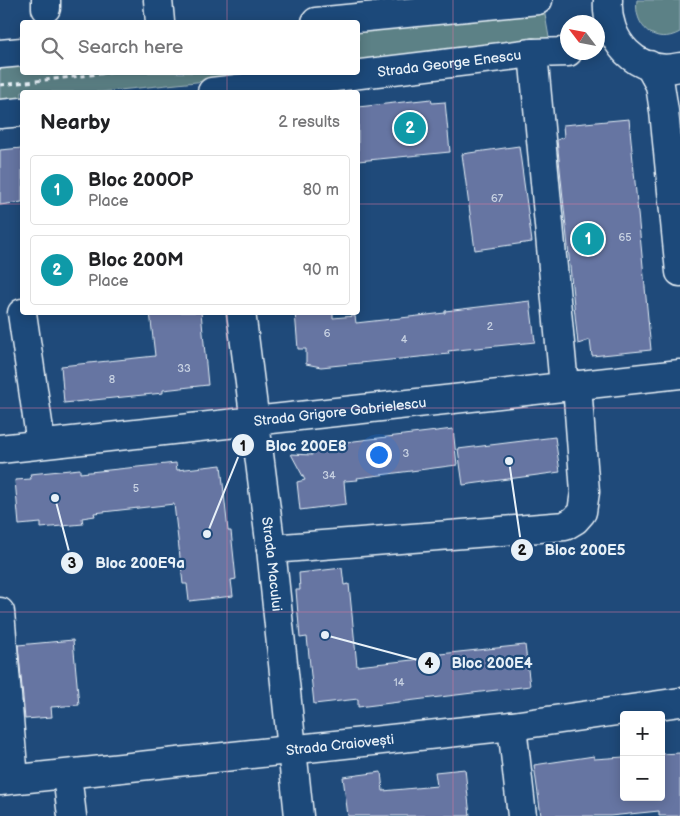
<!DOCTYPE html>
<meta charset="utf-8">
<style>
:root{--surface:#fff;--page:#f6f6f6;--text:#202124;--muted:#757577;--line:#e0e0e0;--accent:#db2777}
body{margin:0;font-family:"Balsamiq Sans",sans-serif;background:var(--page);color:var(--text)}
.controls{position:absolute;right:15px;bottom:15px;display:grid;overflow:hidden;border-radius:5px;box-shadow:0 2px 12px #0003}
.controls button{width:45px;height:45px;display:grid;place-items:center;padding:0;border:0;border-bottom:1px solid var(--line);background:var(--surface);color:var(--text);font:25px sans-serif}
.compass{position:absolute;left:560px;top:15px;width:45px;height:45px;border-radius:50%;background:var(--surface);box-shadow:0 2px 12px #0003;rotate:302deg}
.you{position:absolute;left:378px;top:454px;width:18px;height:18px;margin:-12px;border:4px solid #fff;border-radius:50%;background:#1a73e8;box-shadow:0 0 0 8px #1a73e833}
.badge{display:grid;place-items:center;width:32px;height:32px;border-radius:50%;background:var(--accent);color:#fff;font-size:16px;font-weight:700}
.pin{position:absolute;translate:-50% -50%;border:2px solid #fff;box-shadow:0 1px 5px #0006}
.list{margin:0;padding:0;list-style:none}
h2{display:flex;justify-content:space-between;align-items:center;height:65px;margin:0;padding:0 20px;font-size:21px}
h2 small{font-size:16px;font-weight:400;color:var(--muted)}
.list li{display:grid;grid-template-columns:32px 1fr auto;gap:15px;align-items:center;box-sizing:border-box;height:70px;margin:0 10px 10px;padding:0 10px;border:1px solid var(--line);border-radius:5px}
.list b{display:block;font-size:19px;white-space:nowrap}
.list p{margin:0;font-size:16px;white-space:nowrap;color:var(--muted)}
.list em{font-size:16px;font-style:normal;color:var(--muted)}
.icon{flex:none;width:28px;height:28px;fill:none;stroke:currentColor;stroke-width:2;stroke-linecap:round;stroke-linejoin:round}
.map{position:relative;flex:none;width:680px;height:816px;overflow:hidden}
.search{position:absolute;background:var(--surface);box-shadow:0 2px 12px #0003;left:20px;top:20px;width:340px;height:55px;display:flex;align-items:center;gap:12px;box-sizing:border-box;padding:0 18px;border-radius:5px;color:var(--muted);font-size:19px}
.panel{position:absolute;background:var(--surface);box-shadow:0 2px 12px #0003;left:20px;top:90px;width:340px;height:225px;border-radius:5px}
.map>svg:first-child{display:block}
.green{fill:#5c8186;stroke:#a2b9bf}
.building{fill:#6674a2;stroke:#e8f1f8}
.lines{fill:none;stroke-linecap:round;stroke-linejoin:round}
.minor-casing{stroke:#e8f1f8;stroke-width:31}
.path{stroke:#e8f1f8;stroke-width:3;stroke-dasharray:5 4;stroke-linecap:butt}
.minor{stroke:#1f4a7a;stroke-width:28}
.grid{fill:none;stroke:#d37aa2;stroke-width:1;stroke-opacity:0.55}
.labels{text-anchor:middle;stroke-width:4.5;stroke-linejoin:round;paint-order:stroke}
.number-label{font-size:11px;fill:#c8d2e2}
.street-label{font-size:14px;fill:#e8f1f8;stroke:#1f4a7a}
.leader{fill:none;stroke:#e8f1f8;stroke-width:2}
.callout-dot{fill:#e8f1f8;stroke:#1f4a7a;stroke-width:2}
.mark-label{font-size:15px;text-anchor:middle;font-weight:bold;fill:#111}
.callout-label{font-size:15px;text-anchor:middle;font-weight:bold;fill:#e8f1f8;stroke:#1f4a7a;stroke-width:4.5;stroke-linejoin:round;paint-order:stroke}
</style>
<div class="map">
<svg width="680" height="816" viewBox="0 0 680 816">
<rect width="100%" height="100%" fill="#1f4a7a"/>
<filter id="ink" filterUnits="userSpaceOnUse"><feTurbulence type="fractalNoise" baseFrequency=".02" numOctaves="2"/><feDisplacementMap in="SourceGraphic" scale="10" xChannelSelector="R" yChannelSelector="G"/><feConvolveMatrix kernelMatrix="1 2 1 2 8 2 1 2 1" color-interpolation-filters="sRGB"/></filter>
<g filter="url(#ink)">
<path class="green" d="M637 0H680V32C655 46 633 26 637 0Z
M544 9 550 43 358 64V28Z
M22 62V72L283 73 100 92H22V101L0 103V64Z"/>
<path class="building" d="M431 99 432 103 445 102 450 152 358 161V107Z
M629 119 651 350 592 356 590 340 578 344 557 140 564 137 563 125Z
M519 146 532 242 475 250 462 154Z
M22 148V202L0 205V150Z
M530 301 535 342 448 351 449 354 321 367 306 364V349H298L295 312H333V318L355 316 356 323 445 313V311Z
M150 312H201L208 385 163 390V393L64 403 61 366 155 356Z
M453 429 457 465 357 478 358 480 344 481 346 504 300 510 297 482 305 480 291 454 312 455 313 446Z
M555 437 560 472 463 485 458 449Z
M176 463 177 470 221 465 228 531H231L236 579 231 580 233 596 189 601 187 584H183L174 504 94 513 95 516 82 518 83 524 41 528V523L19 525 15 480 31 479 30 474 80 469V473Z
M342 568 344 585 349 584 357 666 440 657V654L525 645 530 686 358 707V699L314 704 307 637 300 638 296 590H300L299 573Z
M73 640 79 705 51 707 52 717 25 719 18 645Z
M680 753V816H659V811L610 816H541L534 765 594 756V759L624 757V797H661V754Z
M465 769 470 816H348L343 777 381 772 383 791 437 786 435 772Z"/>
<g class="lines">
<defs>
<g id="minor">
<path d="M46 0V8"/>
<path d="M158 0 160 22"/>
<path d="M608 0C605 40 637 77 680 67"/>
<path d="M316 22 538 0"/>
<path d="M533 53 564 386"/>
<path d="M0 54 22 52"/>
<path d="M649 65 660 85 664 111 680 272"/>
<path id="s1" d="M212 92 533 53 568 52"/>
<path d="M0 114 22 112"/>
<path id="s2" d="M241 312 271 549 299 816"/>
<path d="M22 313 41 444"/>
<path id="s3" d="M0 449 680 374"/>
<path d="M271 549 565 526 575 520 582 512 585 492 577 385"/>
<path d="M0 612 14 779"/>
<path d="M512 726 522 816"/>
<path d="M67 775 72 816"/>
<path id="s4" d="M0 781 512 726 680 702"/>
</g>
</defs>
<use href="#minor" class="minor-casing"/>
<path class="path" d="M0 85 116 72"/>
<use href="#minor" class="minor"/>
</g>
</g>
<path class="grid" d="M227 0V22M453 0V816M227 72V92M0 204H22M358 204H680M227 312V816M0 408H680M0 612H680"/>
<g class="labels">
<g class="number-label">
<text x="497" y="202">67</text>
<text x="625" y="241">65</text>
<text x="490" y="330">2</text>
<text x="327" y="337">6</text>
<text x="404" y="343">4</text>
<text x="184" y="372">33</text>
<text x="112" y="383">8</text>
<text x="406" y="457">3</text>
<text x="329" y="479">34</text>
<text x="136" y="492">5</text>
<text x="399" y="686">14</text>
</g>
<g class="street-label">
<text dy="5" stroke="none"><textPath href="#s1" startOffset="239">Strada George Enescu</textPath></text>
<text dy="5" stroke="none"><textPath href="#s3" startOffset="342">Strada Grigore Gabrielescu</textPath></text>
<text dy="5" stroke="none"><textPath href="#s2" startOffset="254">Strada Macului</textPath></text>
<text dy="5" stroke="none"><textPath href="#s4" startOffset="342">Strada Craiovești</textPath></text>
</g>
</g>
<path class="leader" d="M207 534L243 445M509 461L522 550M55 498L72 563M325 635L429 663"/>
<g class="callout-dot">
<circle cx="207" cy="534" r="5"/>
<circle cx="509" cy="461" r="5"/>
<circle cx="55" cy="498" r="5"/>
<circle cx="325" cy="635" r="5"/>
<circle cx="243" cy="445" r="12"/>
<circle cx="522" cy="550" r="12"/>
<circle cx="72" cy="563" r="12"/>
<circle cx="429" cy="663" r="12"/>
</g>
<g class="mark-label">
<text x="243" y="451">1</text>
<text x="522" y="555">2</text>
<text x="72" y="568">3</text>
<text x="429" y="668">4</text>
</g>
<g class="callout-label">
<text x="306" y="451">Bloc 200E8</text>
<text x="585" y="555">Bloc 200E5</text>
<text x="140" y="568">Bloc 200E9a</text>
<text x="492" y="668">Bloc 200E4</text>
</g>
</svg>
<div class="controls">
<button>+</button>
<button>−</button>
</div>
<svg class="compass" viewBox="-18 -18 36 36"><path d="M0-13l5 13h-10z" fill="#e53935"/><path d="M0 13l5-13h-10z" fill="#757577"/></svg>
<div class="you"></div>
<div class="pin badge" style="left:588px;top:239px;background:#0f9aa8">1</div>
<div class="pin badge" style="left:410px;top:128px;background:#0f9aa8">2</div>
<div class="search"><svg class="icon" aria-label="search" viewBox="0 0 24 24"><circle cx="10" cy="10" r="6"/><path d="M15 15l6 6"/></svg>Search here</div>
<section class="panel">
<h2>Nearby<small>2 results</small></h2>
<ul class="list">
<li><span class="badge" style="background:#0f9aa8">1</span><div><b>Bloc 200OP</b><p>Place</p></div><em>80 m</em></li>
<li><span class="badge" style="background:#0f9aa8">2</span><div><b>Bloc 200M</b><p>Place</p></div><em>90 m</em></li>
</ul>
</section>
</div>
